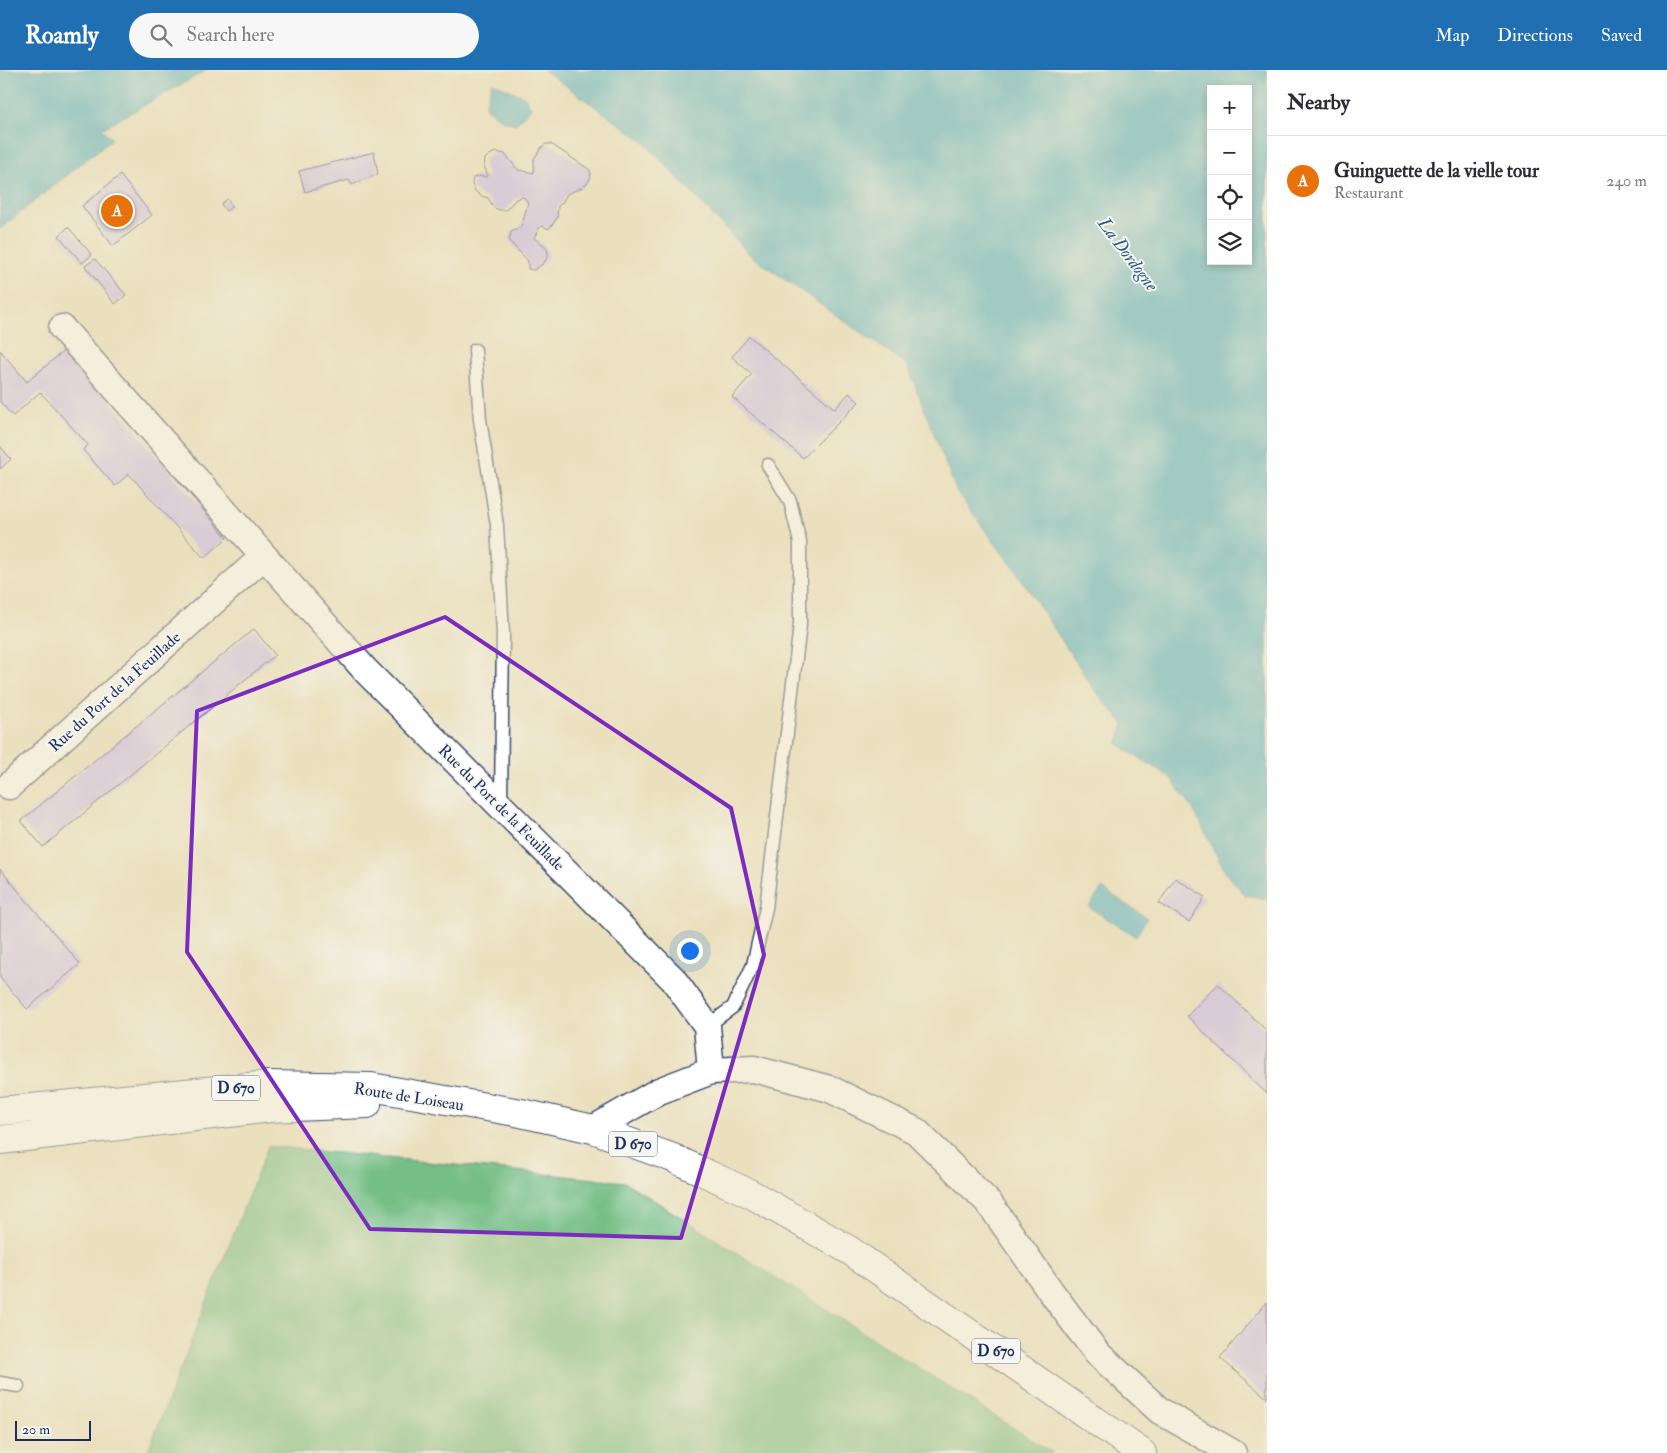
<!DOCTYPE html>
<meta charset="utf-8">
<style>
:root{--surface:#fff;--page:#f7f7f7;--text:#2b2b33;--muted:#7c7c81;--line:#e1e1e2;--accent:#1f6fb2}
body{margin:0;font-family:"IM FELL Double Pica",serif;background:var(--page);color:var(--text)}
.controls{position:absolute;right:15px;top:15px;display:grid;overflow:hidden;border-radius:0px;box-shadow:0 2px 8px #0003}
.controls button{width:45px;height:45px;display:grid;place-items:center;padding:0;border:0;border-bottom:1px solid var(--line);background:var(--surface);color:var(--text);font:25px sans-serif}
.scale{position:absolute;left:15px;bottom:12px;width:76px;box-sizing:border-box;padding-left:5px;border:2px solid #1b2f5e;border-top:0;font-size:14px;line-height:18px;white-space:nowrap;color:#1b2f5e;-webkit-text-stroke:4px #f6f6f2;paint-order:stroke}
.you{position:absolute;left:689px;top:880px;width:18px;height:18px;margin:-12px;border:4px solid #fff;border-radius:50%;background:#1a73e8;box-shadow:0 0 0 8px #1a73e833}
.badge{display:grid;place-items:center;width:32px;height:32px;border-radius:50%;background:var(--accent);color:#fff;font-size:16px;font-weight:700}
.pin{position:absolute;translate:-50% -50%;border:2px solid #fff;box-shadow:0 1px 5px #0006}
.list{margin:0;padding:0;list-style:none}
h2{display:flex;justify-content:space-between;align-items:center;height:65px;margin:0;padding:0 20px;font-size:21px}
h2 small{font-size:16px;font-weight:400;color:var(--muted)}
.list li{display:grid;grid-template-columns:32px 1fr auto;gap:15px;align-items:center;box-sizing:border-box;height:90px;padding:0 20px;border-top:1px solid var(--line)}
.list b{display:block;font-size:19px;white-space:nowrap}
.list p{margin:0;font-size:16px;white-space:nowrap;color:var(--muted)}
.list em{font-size:16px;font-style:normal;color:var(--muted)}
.icon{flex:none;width:28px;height:28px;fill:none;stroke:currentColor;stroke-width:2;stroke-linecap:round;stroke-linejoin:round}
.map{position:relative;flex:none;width:1267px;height:1383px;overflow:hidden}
header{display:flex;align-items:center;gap:30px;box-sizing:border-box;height:70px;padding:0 25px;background:var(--accent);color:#fff}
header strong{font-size:24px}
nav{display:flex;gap:28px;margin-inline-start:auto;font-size:18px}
.search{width:350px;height:45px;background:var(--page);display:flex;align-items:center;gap:12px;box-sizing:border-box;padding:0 18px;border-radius:28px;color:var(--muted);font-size:19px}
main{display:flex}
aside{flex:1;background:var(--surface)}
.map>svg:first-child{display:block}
.forest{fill:#74be85;stroke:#487672}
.water{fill:#48afc8;stroke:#326f93;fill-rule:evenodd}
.building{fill:#c6b3f3}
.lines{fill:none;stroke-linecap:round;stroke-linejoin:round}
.lane-casing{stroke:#3a4a6c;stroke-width:15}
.street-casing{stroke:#3a4a6c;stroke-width:29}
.primary-casing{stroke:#3a4a6c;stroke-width:30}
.lane{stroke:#fff;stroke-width:12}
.street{stroke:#fff;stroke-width:26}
.primary{stroke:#fff;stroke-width:28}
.marked{fill:none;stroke:#7b2cbf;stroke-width:4;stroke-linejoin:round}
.labels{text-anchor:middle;stroke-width:4;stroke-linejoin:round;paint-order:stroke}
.shield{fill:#f6f6f2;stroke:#5d6b8a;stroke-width:1}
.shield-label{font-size:15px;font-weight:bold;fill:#1b2f5e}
.street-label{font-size:16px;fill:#1b2f5e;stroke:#f6f6f2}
.water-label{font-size:18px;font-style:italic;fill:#2b5c83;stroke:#f6f6f2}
</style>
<header>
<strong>Roamly</strong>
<div class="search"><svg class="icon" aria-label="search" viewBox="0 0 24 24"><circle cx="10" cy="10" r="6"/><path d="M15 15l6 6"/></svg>Search here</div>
<nav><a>Map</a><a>Directions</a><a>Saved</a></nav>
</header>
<main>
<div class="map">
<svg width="1267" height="1383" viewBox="0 0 1267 1383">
<rect width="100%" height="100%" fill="#f6f6f2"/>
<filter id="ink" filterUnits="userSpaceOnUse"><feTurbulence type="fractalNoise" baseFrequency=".02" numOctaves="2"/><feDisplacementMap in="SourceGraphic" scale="10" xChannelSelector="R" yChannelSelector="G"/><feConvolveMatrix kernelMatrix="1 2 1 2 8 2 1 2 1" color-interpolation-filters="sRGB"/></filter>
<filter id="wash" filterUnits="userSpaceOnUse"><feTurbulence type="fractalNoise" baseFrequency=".0096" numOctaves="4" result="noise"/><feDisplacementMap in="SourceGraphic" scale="20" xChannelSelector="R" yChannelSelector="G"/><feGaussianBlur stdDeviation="1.12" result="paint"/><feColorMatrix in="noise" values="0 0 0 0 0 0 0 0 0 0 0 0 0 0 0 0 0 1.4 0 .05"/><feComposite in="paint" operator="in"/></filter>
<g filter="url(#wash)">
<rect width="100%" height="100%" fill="#ebe0bd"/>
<path class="forest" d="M268 1076 625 1112 1053 1383H147Z"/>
<path class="water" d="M0 0H207L102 59 112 69 0 159Z
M544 0H1267V829L1245 825 1226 804 1193 739 1170 707 1117 674 1124 654 1095 621 1016 501 957 423 907 295 751 186 643 71ZM1211 19H1248V191H1211Z
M492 12 525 27 531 38 516 54 503 51 485 37Z
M1102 818 1147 848 1136 867 1089 837Z"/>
<g id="blocks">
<path class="building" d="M546 74H551L590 100 591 105 589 111 583 117 567 124 562 133 558 136 557 148 549 159 542 156 539 158 534 168 545 176 548 182V186L544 193 534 200 528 199V191L509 171 511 162 521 157 528 133 525 128 522 127 516 129 506 140H500L494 138 488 128 481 126 475 121 472 114 473 108 479 106 485 107 488 106 484 96 485 89 489 85 496 82 505 84 518 100 534 103V89L541 78Z
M374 82 378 104 352 115 349 110 305 122 299 101Z
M120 105 152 145 113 176 82 136Z
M227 129 232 136 226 141 221 134Z
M68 157 92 185 82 193 59 166Z
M95 189 126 225 115 234 85 196Z
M749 266 835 339 849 323 859 332 803 388 732 327 752 304 732 287Z
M66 279 227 468 204 488 129 404 115 416 83 380 88 375 40 322 13 346 0 332V280L27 312Z
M0 376 11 389 0 399Z
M254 559 275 585 43 777 21 751Z
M0 799 80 894 27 939 0 908Z
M1175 808 1205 827 1189 852 1159 833Z
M1218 914 1267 961V1024L1187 946Z
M1267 1232V1328L1220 1288Z"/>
</g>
</g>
<g filter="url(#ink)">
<use href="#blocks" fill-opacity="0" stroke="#3a4a6c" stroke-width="1"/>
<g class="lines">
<defs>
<path id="lane" d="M475 280 480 350 497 455 503 563 501 734
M707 956 733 937 753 895 766 838 800 555V472L790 431 768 395
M0 1313 18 1316"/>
<path id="street" d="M62 258 366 601 673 909 707 956 711 1001
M9 716 264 486
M593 1059 659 1021 711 1001 754 999 830 1019 916 1061 989 1133 1052 1223 1097 1283 1160 1341 1233 1383"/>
<path id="primary" d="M0 1041 269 1015 371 1017 521 1043 593 1059 673 1088 751 1124 849 1180 1142 1383
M0 1070 271 1038 367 1034"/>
</defs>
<use href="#lane" class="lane-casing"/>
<use href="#street" class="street-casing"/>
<use href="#primary" class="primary-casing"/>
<use href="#lane" class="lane"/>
<use href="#street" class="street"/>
<use href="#primary" class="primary"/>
</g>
</g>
<path d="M0 0H1267V1383H0ZM445 547 731 738 764 885 681 1168 370 1159 187 882 197 641Z" fill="#ebe0bd" fill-opacity=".55" fill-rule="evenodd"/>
<path class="marked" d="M445 547 731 738 764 885 681 1168 370 1159 187 882 197 641Z"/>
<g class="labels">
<g class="shield">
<rect x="212" y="1005.5" width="48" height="25" rx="4"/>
<rect x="609" y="1061.5" width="48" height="25" rx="4"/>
<rect x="972" y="1268.5" width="48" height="25" rx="4"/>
</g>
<g class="shield-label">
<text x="236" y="1023">D 670</text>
<text x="633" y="1079">D 670</text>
<text x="996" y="1286">D 670</text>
</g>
<g class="street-label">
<text transform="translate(114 621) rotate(-42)" y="6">Rue du Port de la Feuillade</text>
<text transform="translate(502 737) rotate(45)" y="6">Rue du Port de la Feuillade</text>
<text transform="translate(409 1026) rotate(9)" y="6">Route de Loiseau</text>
</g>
<g class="water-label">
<text transform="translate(1128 184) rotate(53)" y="6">La Dordogne</text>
</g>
</g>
</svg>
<div class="controls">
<button>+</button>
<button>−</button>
<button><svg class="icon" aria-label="locate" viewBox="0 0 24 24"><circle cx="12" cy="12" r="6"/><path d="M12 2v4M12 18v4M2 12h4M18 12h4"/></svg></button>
<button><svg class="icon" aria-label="layers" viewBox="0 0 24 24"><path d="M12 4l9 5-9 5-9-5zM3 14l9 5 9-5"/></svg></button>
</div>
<div class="scale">20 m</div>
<div class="you"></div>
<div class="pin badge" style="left:117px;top:141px;background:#e8710a">A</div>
</div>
<aside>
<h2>Nearby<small></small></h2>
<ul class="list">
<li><span class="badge" style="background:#e8710a">A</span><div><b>Guinguette de la vielle tour</b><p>Restaurant</p></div><em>240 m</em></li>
</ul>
</aside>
</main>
